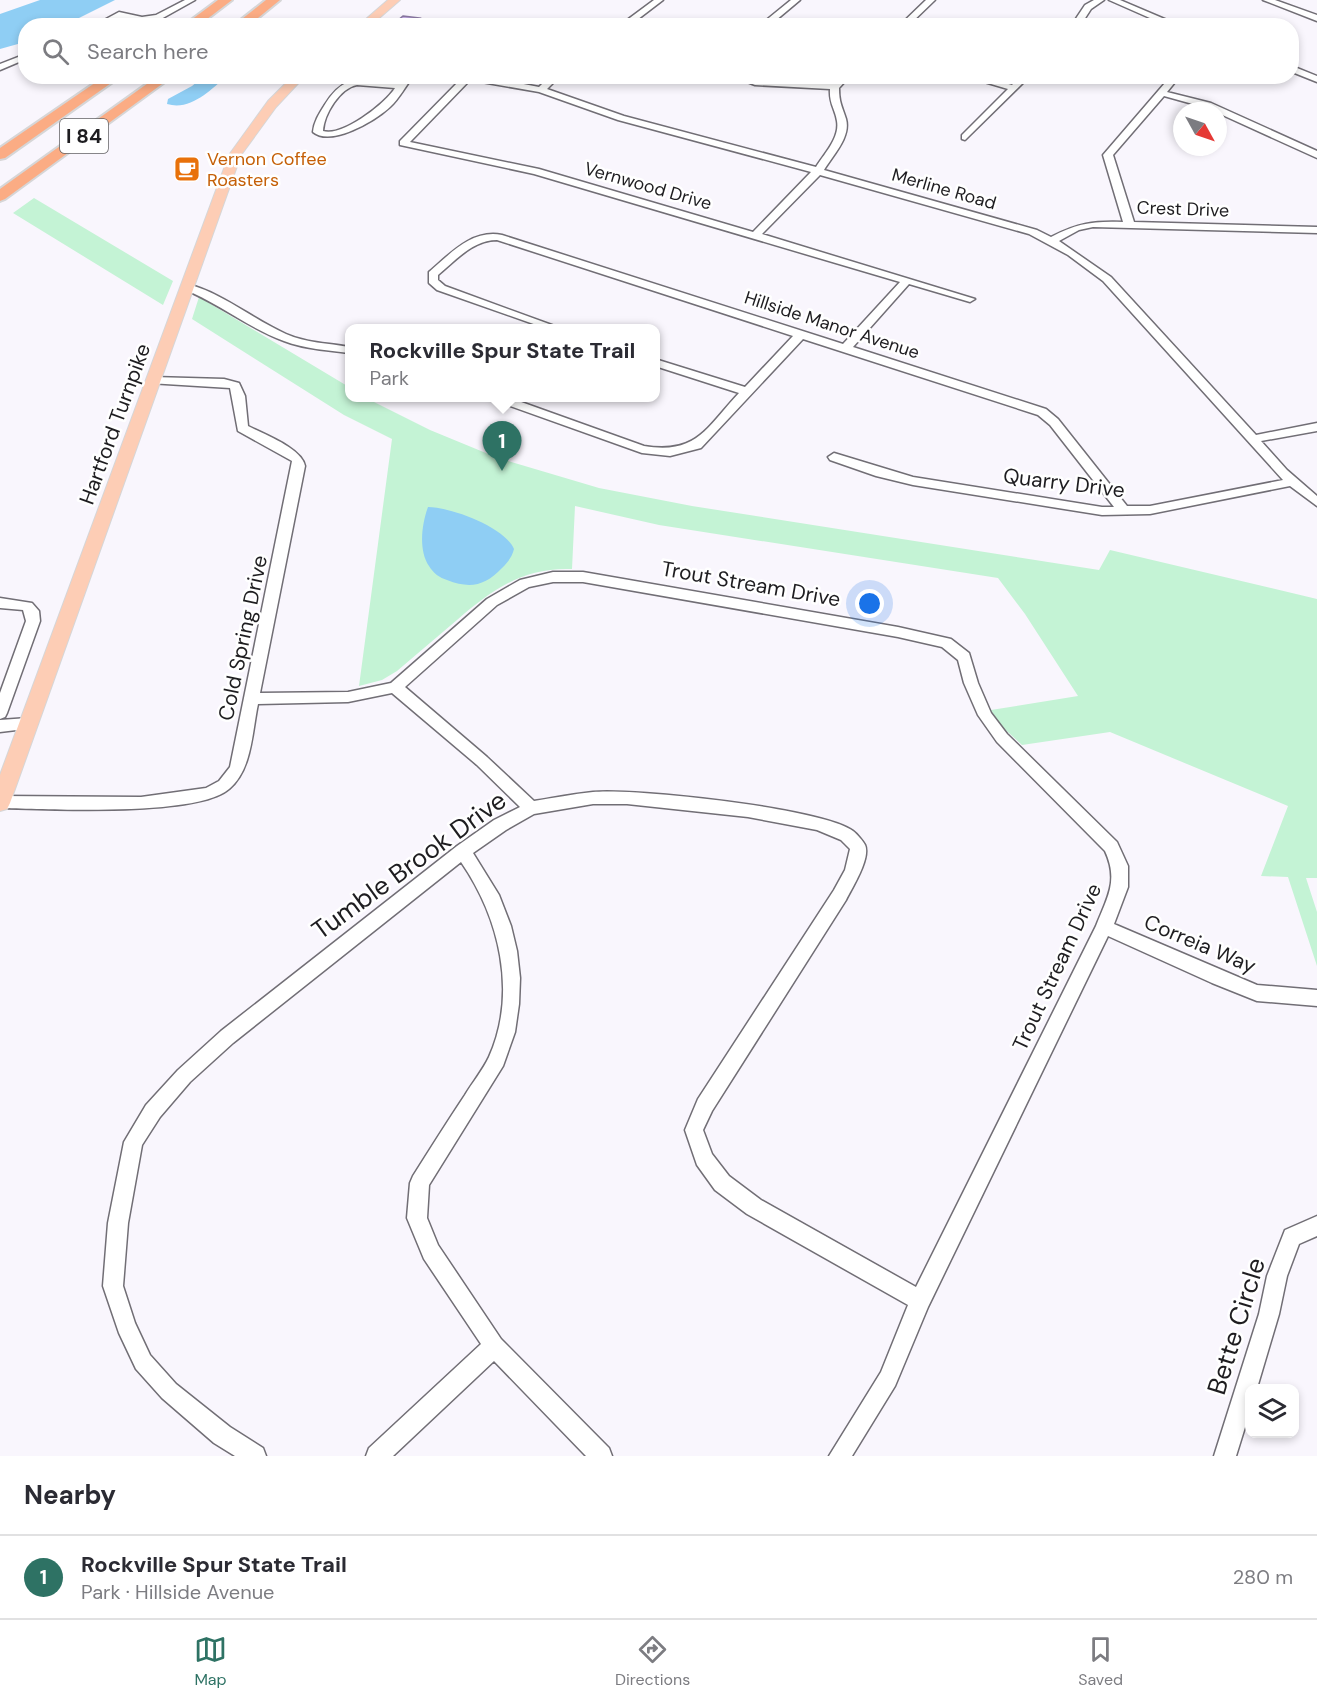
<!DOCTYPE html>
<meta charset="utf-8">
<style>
:root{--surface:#fff;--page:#f2f2f3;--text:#2b2b33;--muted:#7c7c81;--line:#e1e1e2;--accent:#2e7264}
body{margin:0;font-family:"DM Sans",sans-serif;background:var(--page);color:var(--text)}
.controls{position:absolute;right:18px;bottom:18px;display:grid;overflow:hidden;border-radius:12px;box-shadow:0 3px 9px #0003}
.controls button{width:54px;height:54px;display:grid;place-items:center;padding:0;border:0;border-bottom:2px solid var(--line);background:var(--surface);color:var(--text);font:30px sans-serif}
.compass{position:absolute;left:1173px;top:102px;width:54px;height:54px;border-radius:50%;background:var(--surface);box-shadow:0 3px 9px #0003;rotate:130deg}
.you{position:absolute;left:870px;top:604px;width:21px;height:21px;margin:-15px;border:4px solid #fff;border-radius:50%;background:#1a73e8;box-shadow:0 0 0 9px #1a73e833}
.badge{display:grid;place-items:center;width:39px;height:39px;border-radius:50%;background:var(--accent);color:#fff;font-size:20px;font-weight:700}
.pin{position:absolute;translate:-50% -50px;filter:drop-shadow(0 2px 3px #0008)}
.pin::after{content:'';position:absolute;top:32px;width:21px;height:18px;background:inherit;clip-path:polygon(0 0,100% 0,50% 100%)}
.popup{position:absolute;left:345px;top:324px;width:315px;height:78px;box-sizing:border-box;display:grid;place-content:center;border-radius:12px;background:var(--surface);filter:drop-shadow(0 2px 4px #0005);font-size:20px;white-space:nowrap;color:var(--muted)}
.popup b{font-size:22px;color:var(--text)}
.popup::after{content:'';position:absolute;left:50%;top:100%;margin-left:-12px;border:12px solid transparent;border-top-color:var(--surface)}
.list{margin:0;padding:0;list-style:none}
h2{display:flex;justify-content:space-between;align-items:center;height:78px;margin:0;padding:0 24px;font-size:26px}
h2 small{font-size:20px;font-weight:400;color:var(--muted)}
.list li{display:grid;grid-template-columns:39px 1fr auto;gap:18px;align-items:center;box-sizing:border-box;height:84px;padding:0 24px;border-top:2px solid var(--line)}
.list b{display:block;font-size:22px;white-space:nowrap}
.list p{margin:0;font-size:20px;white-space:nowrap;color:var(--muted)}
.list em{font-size:20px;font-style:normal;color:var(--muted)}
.icon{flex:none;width:33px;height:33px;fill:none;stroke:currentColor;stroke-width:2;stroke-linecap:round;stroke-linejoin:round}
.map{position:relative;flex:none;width:1317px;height:1456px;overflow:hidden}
.search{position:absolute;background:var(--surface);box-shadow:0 3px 9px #0003;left:18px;right:18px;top:18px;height:66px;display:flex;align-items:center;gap:15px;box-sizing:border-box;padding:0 21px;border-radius:24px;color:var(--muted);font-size:22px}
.sheet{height:162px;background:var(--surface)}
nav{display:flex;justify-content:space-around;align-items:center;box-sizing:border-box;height:84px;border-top:2px solid var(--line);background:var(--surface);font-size:16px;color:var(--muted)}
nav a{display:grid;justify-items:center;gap:3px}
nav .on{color:var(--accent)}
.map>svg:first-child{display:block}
.green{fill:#c4f3d5}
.water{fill:#8fcef4}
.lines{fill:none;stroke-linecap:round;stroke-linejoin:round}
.minor-casing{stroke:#716e75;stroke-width:3}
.major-casing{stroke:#d6d6d7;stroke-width:2}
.highway-casing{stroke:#d6d6d7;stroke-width:4}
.minor{fill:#fff;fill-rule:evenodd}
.major{fill:#fdcdb5;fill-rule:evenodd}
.highway{fill:#fbac84;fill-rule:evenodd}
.shaded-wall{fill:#8a79a2}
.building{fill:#c5ade7;stroke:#8a79a2;stroke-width:1.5}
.labels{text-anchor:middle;stroke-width:5;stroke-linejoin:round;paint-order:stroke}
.far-food-label{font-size:18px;fill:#c56008;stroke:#fff;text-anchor:start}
.far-street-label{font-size:18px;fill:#1e1d20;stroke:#fff}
.shield{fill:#fff;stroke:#626163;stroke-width:1.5}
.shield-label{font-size:20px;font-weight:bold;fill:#1e1d20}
.street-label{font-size:21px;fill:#1e1d20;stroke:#fff}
.near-street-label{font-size:26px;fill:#1e1d20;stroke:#fff}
</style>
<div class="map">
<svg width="1317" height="1456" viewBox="0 0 1317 1456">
<rect width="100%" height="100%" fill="#f9f6fd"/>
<path class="green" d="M34 198 173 281 163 305 13 213Z
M199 297 349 387V398H366L430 430 498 458 599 488 692 506 1099 570 1110 550 1317 599V878H1306L1317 912V966L1288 877 1261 876 1288 806 1110 732 1022 745 1000 725 991 710 1078 696 1025 614 998 578 659 525 575 506 572 569C523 567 492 590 457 620 437 637 417 654 397 671L382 680 359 686 392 439 344 415 192 319Z"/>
<path class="water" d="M40 0H115L65 25 26 26 25 42 0 49V14Z
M203 77H226C210 90 191 111 167 104L168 99 192 86Z
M428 507C450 507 505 527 514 549 512 557 508 562 502 568 485 586 470 589 447 580 440 578 433 573 429 566 418 550 422 523 428 507Z"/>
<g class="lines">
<defs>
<path id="minor" d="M185 0H195L161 19 142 23 120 18 105 26H93L119 12 142 17 156 15Z
M654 0H663L629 26H619Z
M791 0H800L769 26H759Z
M926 0H935L908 26H899Z
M1094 0H1104L1091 9 1080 26H1071L1085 5Z
M1109 0H1120L1181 26H1168Z
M1263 0H1275L1317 15V21Z
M26 54V59L0 70V64Z
M1292 66 1317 76V82L1292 72Z
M404 76H414C405 86 400 98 390 107 375 121 331 147 313 132 314 122 319 114 324 106 346 69 363 83 399 82ZM357 85 395 88C385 104 342 137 323 131 324 114 340 88 357 85Z
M460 76H481L539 87 550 76H560L547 89 624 116 816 167C824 154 840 138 837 121 835 108 829 104 830 89L755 85 732 76 833 84 840 76H850L839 88C839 103 842 106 846 119 851 137 833 155 824 170L1037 230 1051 237C1078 223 1093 221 1123 222L1103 155 1171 76H1180L1167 92 1211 103 1317 151V158L1218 113V111L1164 96 1113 155 1134 222 1317 227V233L1093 227 1079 230 1059 241 1111 277 1256 435 1317 423V431L1261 441 1287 470 1317 496V506L1290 486 1150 514 1102 515 913 485 876 476 830 460 828 457 834 453 913 477 1102 507H1114L1050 425 1038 415 803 339 701 448 670 456 642 453 496 401 494 398H510L644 446C697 455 707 427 739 393L655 366V359L745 387 793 336 497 240C473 240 456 260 438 275V280L445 286 560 328H545L437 290 429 283V272C450 254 472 229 502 235L843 344 900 282 534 174 400 145V141L462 78ZM470 80 539 92 618 120 811 172 753 232 539 169 410 142ZM820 175 1029 234 1068 255 1103 281 1283 480 1150 506H1127L1058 419 1046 409 853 347 909 284 970 302 975 299 762 234Z
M964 76H980L1012 85 1020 76H1030L965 140 962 139V135L1008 89Z
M187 284C223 293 252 319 286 334 306 343 328 343 349 347V353C327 350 305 349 284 341 248 328 219 303 183 289V285Z
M153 377 224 379 239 383 245 396 248 426C263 434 302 448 305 466L260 693 348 692 391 683 487 599 506 588 520 580 553 572H583L898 627 951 639 969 653 978 683 991 713 1007 734 1117 842 1128 866V887L1114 924 1257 985 1317 990V1006L1257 1001 1212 983 1108 936 928 1307 895 1386 852 1456H829L881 1372 908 1305 747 1214 715 1190 697 1165 685 1130 698 1099 834 890 845 870 850 849 841 840 817 830 748 817 627 804H593L534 814 506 830 473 853 499 895 511 926 517 951 520 978 519 1004 515 1032 503 1066 429 1185 427 1218 438 1245 501 1339 609 1448 612 1456H586L494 1361 393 1456H366L369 1448 481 1344 424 1259 407 1218 410 1183 413 1176C430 1149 447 1122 465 1095 472 1083 483 1070 489 1057 518 992 499 917 461 862L233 1043 190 1082 160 1117 142 1145 128 1223 123 1286 135 1323 150 1355 176 1384 230 1427 263 1448 266 1456H235L214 1443 162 1398 136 1369 119 1333 103 1286 108 1223 124 1142 146 1105 178 1070 221 1031 457 846 494 820 520 807 477 765 392 693 348 702 258 704C252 732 252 770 229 789 198 817 46 809 0 808V796L141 797 206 788 219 781 230 767 292 461 238 431 230 388 149 383V379ZM553 582H583L898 637 942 647 958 660 964 683 978 715 997 742 1105 851C1119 881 1107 898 1096 926L916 1287 761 1200 729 1176 712 1154 703 1130 712 1111 846 900C852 888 871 858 865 845 863 841 857 834 853 831 823 808 634 788 593 792 573 794 553 798 534 801L487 757 405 687 497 605 529 587Z
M0 598 32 603 39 611 40 621 7 713 5 717 0 719V693L26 621 23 610 0 608Z
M28 718 33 720 35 724 33 728 0 732V720Z
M1317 1216V1236L1299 1244 1287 1276 1279 1314 1257 1388H1250V1411L1236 1456H1214L1259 1314 1267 1276 1285 1230Z"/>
<path id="major" d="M388 0H400L370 26H358Z
M293 76H305L276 107 241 155 10 803 7 809 0 811V775L229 155 268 101Z"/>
<path id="highway" d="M218 0H232L198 26H183Z
M266 0H280L248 26H233Z
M105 76H121L5 158 0 159V148Z
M158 76H173L5 199 0 201V189Z"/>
</defs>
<use href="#minor" class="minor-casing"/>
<use href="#major" class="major-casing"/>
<use href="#highway" class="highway-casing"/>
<use href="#minor" class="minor"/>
<use href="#major" class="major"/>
<use href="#highway" class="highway"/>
</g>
<path class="shaded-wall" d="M420 18 421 21 415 26H412Z"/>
<path class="building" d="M403 16 420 18 412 26 392 25Z"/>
<defs>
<symbol id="cafe-square" viewBox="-11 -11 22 22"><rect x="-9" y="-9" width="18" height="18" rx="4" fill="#e8710a" stroke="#fff"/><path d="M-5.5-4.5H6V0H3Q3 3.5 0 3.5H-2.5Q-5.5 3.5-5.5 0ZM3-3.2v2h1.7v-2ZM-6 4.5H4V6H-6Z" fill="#fff"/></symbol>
</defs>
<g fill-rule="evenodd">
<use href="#cafe-square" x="172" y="154" width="30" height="30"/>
</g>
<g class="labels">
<g class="far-food-label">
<text x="207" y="165">Vernon Coffee<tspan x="207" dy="21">Roasters</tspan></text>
</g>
<g class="far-street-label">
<text transform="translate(648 186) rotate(16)" y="6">Vernwood Drive</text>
<text transform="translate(944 189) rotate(16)" y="6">Merline Road</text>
<text transform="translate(1183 209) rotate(2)" y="6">Crest Drive</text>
<text transform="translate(832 325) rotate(18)" y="6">Hillside Manor Avenue</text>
</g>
<rect class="shield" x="60" y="119" width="48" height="34" rx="4.5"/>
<g class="shield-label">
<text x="84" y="143">I 84</text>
</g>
<g class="street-label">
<text transform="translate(115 424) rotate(-70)" y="7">Hartford Turnpike</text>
<text transform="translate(1064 483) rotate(7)" y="7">Quarry Drive</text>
<text transform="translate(751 584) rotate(10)" y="7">Trout Stream Drive</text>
<text transform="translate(243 638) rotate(-78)" y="7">Cold Spring Drive</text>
<text transform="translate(1200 944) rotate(23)" y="7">Correia Way</text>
<text transform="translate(1057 967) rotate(-65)" y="7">Trout Stream Drive</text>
</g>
<g class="near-street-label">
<text transform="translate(409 865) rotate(-36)" y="9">Tumble Brook Drive</text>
<text transform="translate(1236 1326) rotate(-73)" y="9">Bette Circle</text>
</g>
</g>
</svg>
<div class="controls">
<button><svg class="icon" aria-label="layers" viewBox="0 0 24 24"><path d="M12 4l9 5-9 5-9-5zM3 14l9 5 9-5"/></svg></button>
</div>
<svg class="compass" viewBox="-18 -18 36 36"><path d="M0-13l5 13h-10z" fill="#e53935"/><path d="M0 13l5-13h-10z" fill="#7c7c81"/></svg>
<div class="you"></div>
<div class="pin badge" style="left:502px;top:471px">1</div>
<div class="popup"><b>Rockville Spur State Trail</b>Park</div>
<div class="search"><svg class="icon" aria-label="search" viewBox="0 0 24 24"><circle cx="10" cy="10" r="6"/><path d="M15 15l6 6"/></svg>Search here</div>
</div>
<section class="sheet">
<h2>Nearby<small></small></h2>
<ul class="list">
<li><span class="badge">1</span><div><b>Rockville Spur State Trail</b><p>Park · Hillside Avenue</p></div><em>280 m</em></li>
</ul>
</section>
<nav>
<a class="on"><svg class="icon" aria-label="map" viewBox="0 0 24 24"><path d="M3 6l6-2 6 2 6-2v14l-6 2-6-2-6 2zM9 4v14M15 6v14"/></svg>Map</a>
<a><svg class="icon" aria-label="directions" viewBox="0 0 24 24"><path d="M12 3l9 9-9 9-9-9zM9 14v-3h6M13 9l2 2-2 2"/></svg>Directions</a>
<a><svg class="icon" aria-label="saved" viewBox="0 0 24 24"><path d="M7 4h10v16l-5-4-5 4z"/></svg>Saved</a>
</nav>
